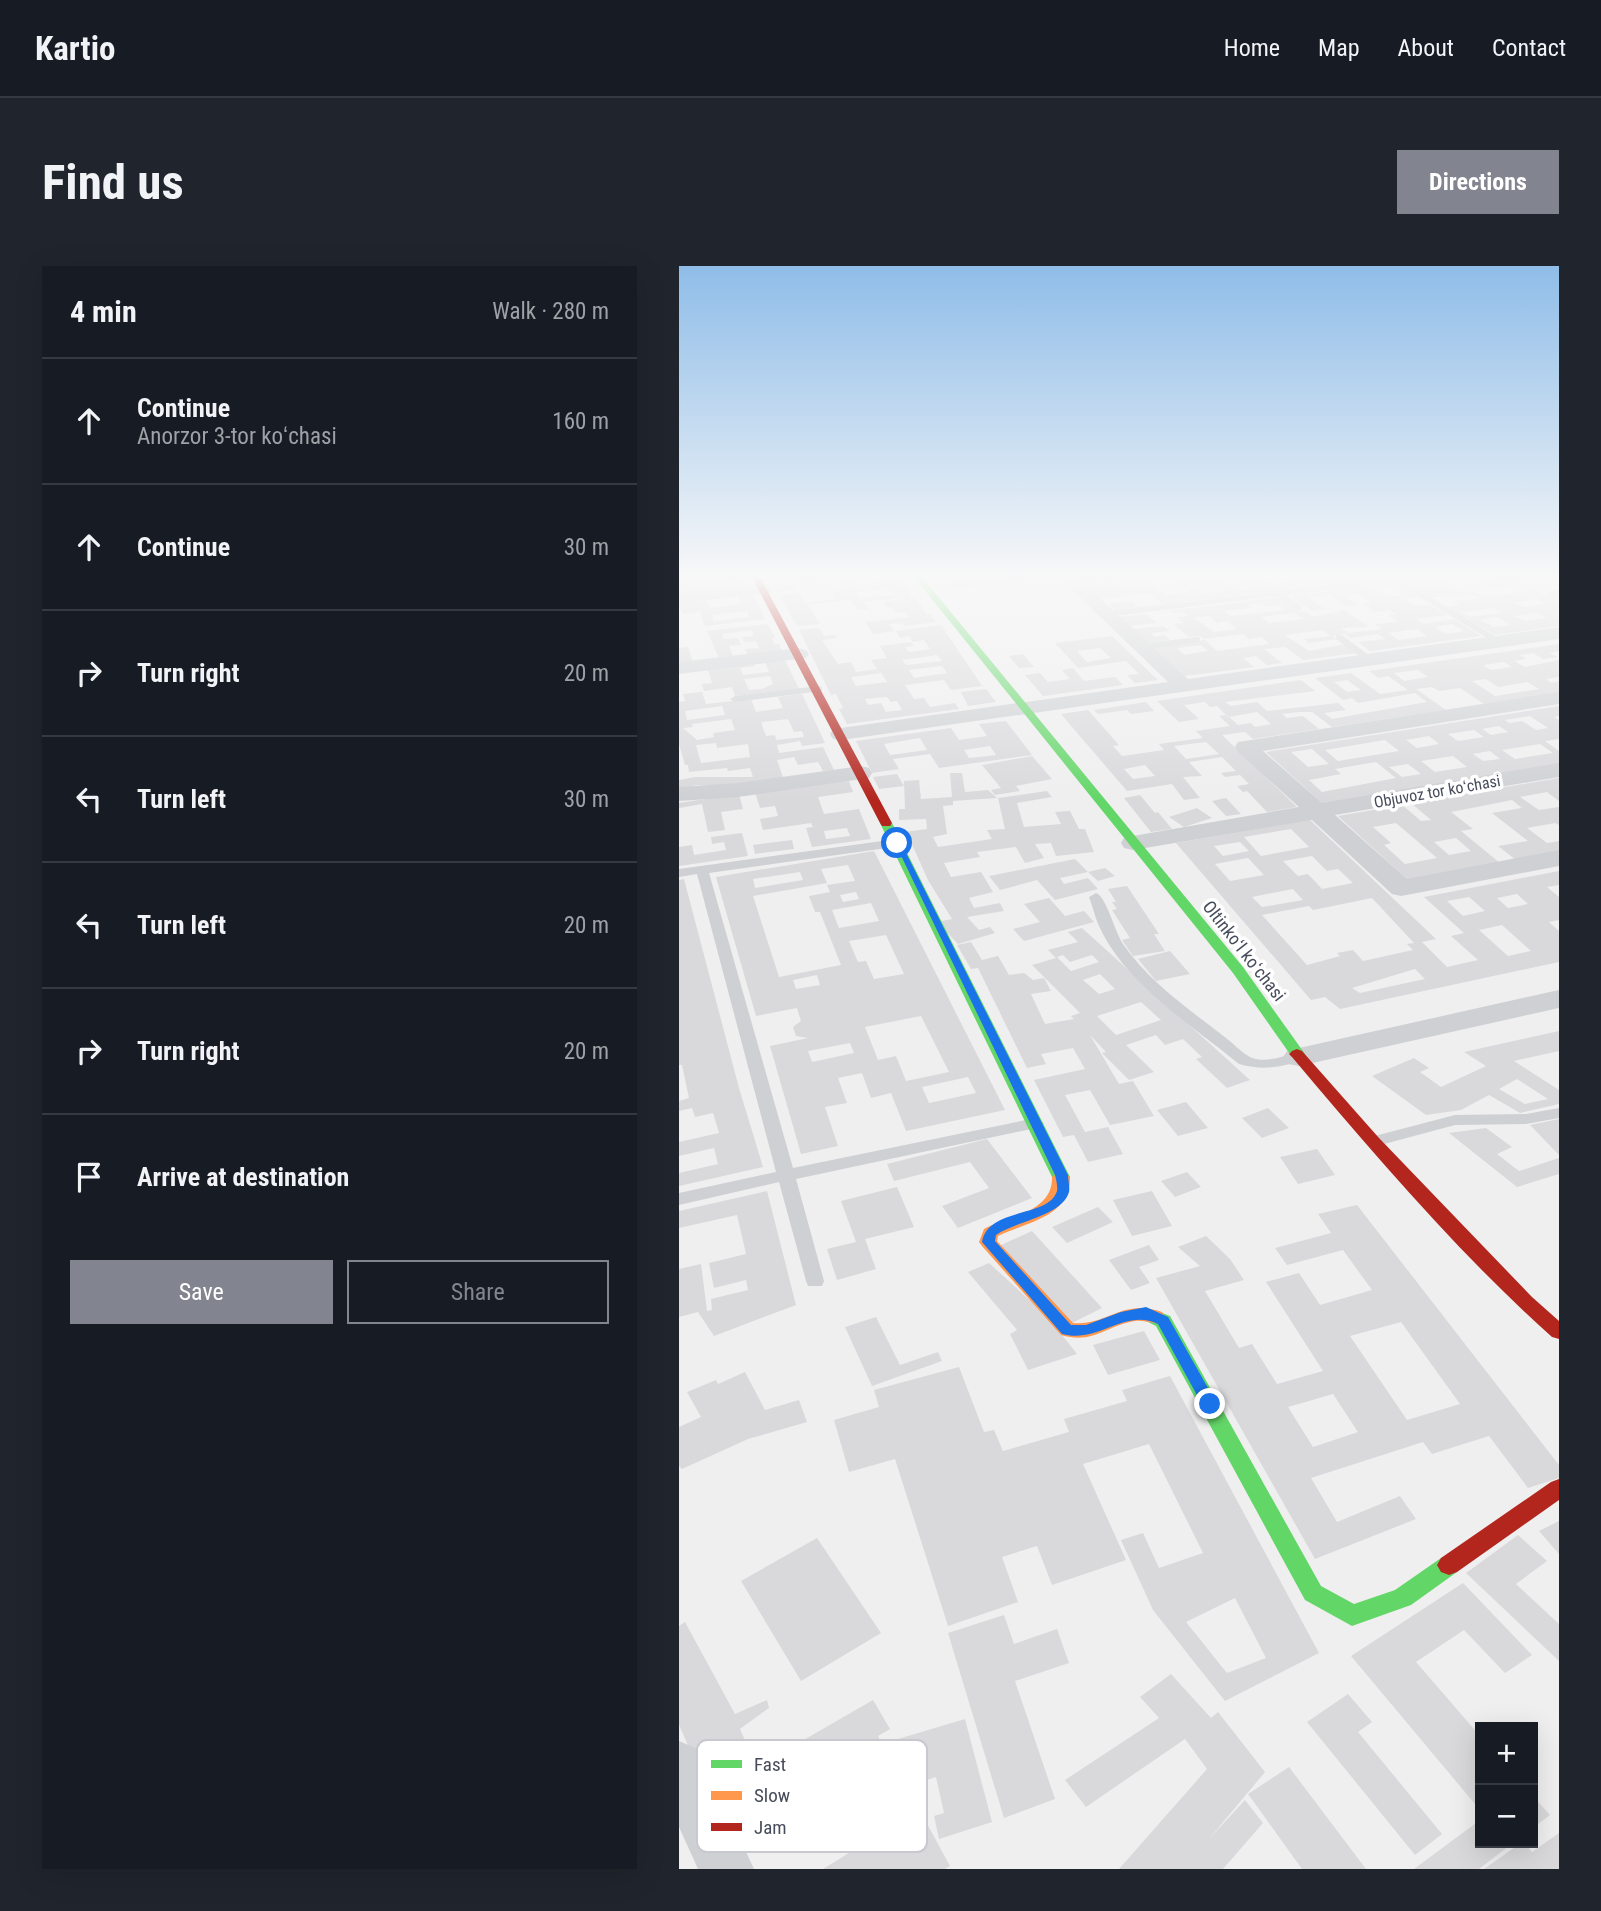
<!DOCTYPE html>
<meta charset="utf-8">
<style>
:root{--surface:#171b24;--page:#20242c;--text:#f1f3f6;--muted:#9ea1a6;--line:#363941;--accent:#82858f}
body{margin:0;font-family:"Roboto Condensed",sans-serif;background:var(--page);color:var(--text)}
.controls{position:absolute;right:21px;bottom:21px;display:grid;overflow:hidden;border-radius:0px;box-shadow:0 7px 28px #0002}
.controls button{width:63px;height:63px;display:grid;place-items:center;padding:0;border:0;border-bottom:2px solid var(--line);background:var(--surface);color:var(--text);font:35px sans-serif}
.stop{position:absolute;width:21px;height:21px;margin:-16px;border:5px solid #1a73e8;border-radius:50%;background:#fff}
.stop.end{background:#1a73e8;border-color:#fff;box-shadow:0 2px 7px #0008}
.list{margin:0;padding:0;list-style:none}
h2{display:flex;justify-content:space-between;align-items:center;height:91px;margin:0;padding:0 28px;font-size:30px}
h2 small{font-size:23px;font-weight:400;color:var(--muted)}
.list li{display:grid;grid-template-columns:46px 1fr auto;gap:21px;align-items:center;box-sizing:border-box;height:126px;padding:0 28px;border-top:2px solid var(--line)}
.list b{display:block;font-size:26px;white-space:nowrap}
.list p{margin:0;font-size:23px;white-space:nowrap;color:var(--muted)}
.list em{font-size:23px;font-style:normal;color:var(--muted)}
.actions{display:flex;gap:14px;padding:21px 28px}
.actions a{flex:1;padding:16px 0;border:2px solid var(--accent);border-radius:0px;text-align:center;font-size:24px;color:var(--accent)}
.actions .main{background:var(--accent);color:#fff}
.icon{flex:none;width:38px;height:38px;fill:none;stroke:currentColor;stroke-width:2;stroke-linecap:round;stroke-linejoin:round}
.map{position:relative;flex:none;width:880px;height:1603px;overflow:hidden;border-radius:0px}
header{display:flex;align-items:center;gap:42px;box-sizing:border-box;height:98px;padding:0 35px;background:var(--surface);border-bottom:2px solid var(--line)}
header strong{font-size:33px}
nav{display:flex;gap:38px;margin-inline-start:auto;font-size:24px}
.intro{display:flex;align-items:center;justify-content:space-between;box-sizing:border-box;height:168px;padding:0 42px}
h1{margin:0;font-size:49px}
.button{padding:18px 32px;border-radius:0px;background:var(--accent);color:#fff;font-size:24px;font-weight:700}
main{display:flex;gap:42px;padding:0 42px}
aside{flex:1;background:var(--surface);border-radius:0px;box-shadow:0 7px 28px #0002}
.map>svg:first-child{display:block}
.building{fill:#d9d8db;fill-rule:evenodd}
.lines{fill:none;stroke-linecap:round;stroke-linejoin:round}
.lane{fill:#ced0d3;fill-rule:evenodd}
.street{fill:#ced0d3;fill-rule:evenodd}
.fast{fill:#63d668;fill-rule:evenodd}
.slow{fill:#ff974d;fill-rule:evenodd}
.jam{fill:#b3261e;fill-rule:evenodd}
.route{fill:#1a73e8}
.labels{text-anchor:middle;stroke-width:7;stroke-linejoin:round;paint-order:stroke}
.far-street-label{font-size:16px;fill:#474c5b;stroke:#fff}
.street-label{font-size:18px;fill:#474c5b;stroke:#fff}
.key{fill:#fff;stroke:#c8c9ce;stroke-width:2}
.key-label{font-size:19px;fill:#474c5b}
</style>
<header>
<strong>Kartio</strong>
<nav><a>Home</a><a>Map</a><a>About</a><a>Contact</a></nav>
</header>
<div class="intro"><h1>Find us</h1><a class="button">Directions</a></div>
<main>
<aside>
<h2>4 min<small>Walk · 280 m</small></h2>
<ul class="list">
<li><svg class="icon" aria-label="ahead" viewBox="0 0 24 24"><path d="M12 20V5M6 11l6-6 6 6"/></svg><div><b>Continue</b><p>Anorzor 3-tor koʻchasi</p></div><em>160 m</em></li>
<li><svg class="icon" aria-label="ahead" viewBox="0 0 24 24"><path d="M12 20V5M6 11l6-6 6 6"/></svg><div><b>Continue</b></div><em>30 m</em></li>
<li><svg class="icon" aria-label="right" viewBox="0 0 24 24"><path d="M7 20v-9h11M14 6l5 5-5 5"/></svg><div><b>Turn right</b></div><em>20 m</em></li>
<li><svg class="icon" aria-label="left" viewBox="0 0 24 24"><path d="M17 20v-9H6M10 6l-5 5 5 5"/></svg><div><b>Turn left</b></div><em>30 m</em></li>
<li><svg class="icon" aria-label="left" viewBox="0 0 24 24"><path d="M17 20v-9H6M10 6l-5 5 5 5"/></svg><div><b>Turn left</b></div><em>20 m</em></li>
<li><svg class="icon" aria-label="right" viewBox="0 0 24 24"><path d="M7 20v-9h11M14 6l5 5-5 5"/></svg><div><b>Turn right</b></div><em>20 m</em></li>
<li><svg class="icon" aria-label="arrive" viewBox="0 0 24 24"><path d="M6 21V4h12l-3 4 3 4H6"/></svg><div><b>Arrive at destination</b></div></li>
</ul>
<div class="actions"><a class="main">Save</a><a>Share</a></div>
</aside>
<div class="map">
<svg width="880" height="1603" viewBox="0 0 880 1603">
<rect width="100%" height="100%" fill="#f0efef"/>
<path class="building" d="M128 311H170V313L117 317 114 312Z
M201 311H219L232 327H228L232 333 237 332 248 349 251 348 257 356 226 360 223 357 210 358 215 365 194 368 186 356 230 351 226 346 217 347 213 341 208 342 204 336 220 334 218 332 184 336 190 343 179 344 171 334 129 339 141 358 118 360 100 329 120 327 126 337 156 333 151 325 164 323 159 316 175 314 179 319 205 316ZM206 323 218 328 181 333 176 326Z
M266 311H366V313L276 323Z
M396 311H436V313L402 317Z
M451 311H466L488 329 511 326 491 311H514L521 316 540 314 536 311H550L544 313 559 324 571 323 556 312 572 311 592 325 484 338 470 327 419 333 405 320 455 314ZM534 318 543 325 524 327 516 320Z
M612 311 627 314 650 311 693 313 626 321Z
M762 311H776L773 313 777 315 768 317 785 326 794 325 805 331 850 325 839 319 814 323 799 314 789 315 781 311H847L851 313 817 315 823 318 841 316 868 330 880 328V333H875L880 336V346H876L880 348V360L816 369 787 352 791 351 784 352 765 341 781 339 774 335 800 333 792 329 752 331 726 315ZM858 333 868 338 845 341 835 336ZM814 342 824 347 791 351 781 346ZM859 347 868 352 845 355 836 350ZM818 351 832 359 815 361 801 354Z
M65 315 68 322 0 329V322Z
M614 315 623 321 603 324 594 318Z
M715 317 738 331 725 333 737 340 751 339 768 349 737 353 745 358 775 353 802 370 691 385 679 376 706 373 699 368 672 372 666 368 669 367 653 370 658 373 630 377 625 373 652 370 644 364 606 369 630 385 666 378 678 387 624 394 606 381 585 383 603 397 588 399 577 390 564 392 575 401 506 410 474 381 526 374 538 385 591 378 582 371 570 373 564 368 525 373 521 370 510 371 494 358 505 357 498 351 510 350 505 346 493 347 491 345 601 331 621 346 626 345 634 351 665 344 690 361 662 362 669 367 703 363 696 358 719 356 709 349 717 348 710 344 696 346 685 338 693 337 679 328 666 330 679 339 668 340 651 329 629 331 645 343 633 345 611 330 691 320 709 331 722 329 704 318ZM582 337 588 341 600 339 606 344 552 350 545 345 573 342 568 338ZM615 347 624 353 590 357 582 351ZM530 350 538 357 548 355 558 363 535 366 515 352ZM773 358 785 365 767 368 756 361ZM738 363 748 370 720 374 709 367ZM522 379 529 385 505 389 498 382Z
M114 318 118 324 97 326 93 320Z
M74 328 86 353 26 360 21 346 3 348 0 340V336L27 333 31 342 62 338 59 330ZM68 345 70 351 35 355 33 349Z
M453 335 459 341 436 344 429 338Z
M467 348 478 357 451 360 440 351Z
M89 358 96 372 93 373 95 378H100L103 385 69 389 66 383 80 382 77 375 65 376 63 371 75 370 73 364 43 368 45 373 59 372 62 379 50 380 54 390 40 392 28 365Z
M262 359 303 420 272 424 265 414 226 419 235 433 245 432 251 441 276 437 280 443 168 458 160 443 164 442 157 428 152 429 120 364 140 362 145 370 156 369 158 372 143 374 159 398 172 396 177 406 198 403 192 394 208 392 201 380 232 376 235 380 226 381 230 386 251 383 245 374 234 376 230 370 221 372 217 365ZM258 389 263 395 227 399 223 394ZM263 400 268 407 235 412 230 404ZM202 407 208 416 177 420 172 411ZM208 431 212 436 218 435 223 444 207 446 202 437 189 439 186 433Z
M484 360 490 365 472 367 476 371 486 369 491 374 469 377 454 363Z
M433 370 458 394 479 414 456 417 448 409 460 408 447 395 399 402 376 377ZM421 382 432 392 408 396 398 385Z
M880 378V385L870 387 879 391 864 393 854 387 841 389 847 393 835 395 846 401 880 394V411L867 413 872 417 880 415V427L805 438 781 422 760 425 753 421 737 423 767 444 653 461 633 446H620L603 448 608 452 624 450 640 463 574 473 566 466 543 469 618 541 588 546 568 525 564 526 558 520 570 518 561 509 546 511 542 507 557 505 543 491 510 496 523 510 504 511 521 532 505 534 493 518 448 525 382 448 409 444 440 479 434 480 443 490 485 484 480 478 524 472 517 465 551 460 540 450 548 449 559 459 572 457 576 461 592 458 578 446 549 451 538 440 531 441 526 436 505 439 520 453 500 456 478 435 622 414 636 425 546 436 552 440 578 436 588 445 659 437 667 444 645 447 653 453 748 436 736 427 679 437 673 432 664 434 636 412 672 407 701 428 729 424 709 410 699 412 690 405ZM825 396 833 401 812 404 804 399ZM739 404 749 411 725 415 715 407ZM807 413 819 421 848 416 860 423 816 430 793 415ZM668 414 682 424 668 426 655 416ZM527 476 540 488 507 493 495 480ZM466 499 476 510 454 513 445 503Z
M9 381 14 396 0 398V382Z
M344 388 355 401 340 402 330 390Z
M105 392 120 423 56 430 53 421 25 425 23 418 33 417 28 401 74 395 76 400 61 402 64 409 90 406 85 394ZM91 410 94 418 83 423 70 424 65 413Z
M394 402 405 415 436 411 444 419 364 430 346 409 361 407 369 416 391 413 383 404Z
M307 423 317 436 289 440 282 426Z
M23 426 27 438 72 433 77 446 104 442 99 431 123 428 146 477 123 480 121 475 98 479 100 487 144 481 155 504 144 505 139 496 119 499 115 491 98 494 105 514 64 520 18 519 0 523V514L16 511H74L71 502 49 505 48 502 10 506 9 499H6L0 478V436L6 435 4 428ZM43 440 46 449 8 454 6 445ZM52 453 56 464 34 467 35 471 18 474 4 462 14 461 13 458ZM109 453 115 466 123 465 125 471 97 474 96 469 87 470 82 456ZM37 477 38 482 69 478 71 491 22 497 17 479Z
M467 436 475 445 452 448 448 444 419 448 415 444Z
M880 440V450L875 451 880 454V473L866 475 880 485V498L644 538 587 486ZM851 450 869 462 857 464 843 455 830 457 826 454ZM820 460 829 466 812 469 803 463ZM795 464 805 471 779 475 769 468ZM750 470 760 478 738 482 727 474ZM706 474 720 485 659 495 646 484ZM861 478 874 487 836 493 823 484ZM633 483 650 498 629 501 612 486ZM811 485 821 493 804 495 794 488ZM774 490 788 501 756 506 742 495ZM697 496 717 512 643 526 630 514 662 508 656 503ZM729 498 742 508 723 511 710 501Z
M327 455 353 489 260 502 251 488 214 493 220 503 193 507 177 475 272 462 280 474 308 470 300 458ZM241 472 248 484 211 489 205 478ZM311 480 317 489 290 492 285 484Z
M353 490 373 513 337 520 341 525 316 529 312 524 322 522 303 499Z
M271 507H283L286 526 309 524 318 532 274 535V539L264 540 268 568 254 571 259 581 313 573 308 564 326 563 319 532 368 525 373 531 338 537 345 561 382 558 376 546 391 545 400 563H406L415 586 377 590 372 577 356 578 365 592 346 597 337 581 298 586 301 591 265 597 272 611 302 606 314 626 290 632 295 642 321 637 325 645 288 651 300 664 311 661 316 667 279 678 258 656 273 653 249 614 231 574 222 575 218 567 248 563 247 553 220 554V543H226L225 515 240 514 242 533 273 531Z
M218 508 225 520 200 523 194 511Z
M880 512V535L868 526 841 531 860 544 880 541V559L876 557 848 562 868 577 880 575V586L837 594 819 580 849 575 813 547 843 542 833 534 803 540 772 546 794 563 782 565 821 597 729 614 659 550 723 539 742 555 752 554 732 537ZM717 557 758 592 726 598 705 579 712 577 694 561ZM777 572 792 585 770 589 755 576Z
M170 515 174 526 139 531 145 548 180 543 192 573 133 581 127 562 134 561 132 557 84 564 81 553 99 550 96 540 81 542 76 526ZM168 562 171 570 147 573 145 565Z
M60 528 64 543 42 546 46 564 29 566 23 538 0 542V537Z
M461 529 476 547 479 546 493 563 472 566 445 532Z
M547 532 562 548 547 550 533 535Z
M518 542 533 552 505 561 490 551Z
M631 554 757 673 743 676 768 701 799 694 772 670 785 667 745 631 880 605V619L868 621 880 631V654L870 656 880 665V696L661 743 646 731 632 734 497 577ZM612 563 630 581 582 590 565 571ZM561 576 570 585 544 590 535 580ZM633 590 648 605 659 603 674 617 643 623 629 608 619 610 604 595ZM569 592 585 609 551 615 536 598ZM614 623 624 634 583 641 573 631ZM838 628 849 638 829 642 818 632ZM790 631 806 645 784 650 768 635ZM693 632 735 677 728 678 734 684 684 695 674 684 658 687 661 690 628 699 583 649 630 640 634 644ZM823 659 852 685 829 690 800 664ZM736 703 746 713 681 727 673 722Z
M63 567 69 590 0 600V581L13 579 15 589 47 584 45 576 33 578 32 571Z
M113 574 115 583 76 588 74 579Z
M195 585 326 844 227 865 212 827 192 832 183 807 159 812 168 837 146 841 159 880 122 888 91 780 129 772 117 770 114 761 122 755 118 742 77 750 37 611ZM169 599 176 615 148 619 151 626 130 630 136 646H141L162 699 100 711 74 630 148 617 142 603ZM121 606 124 614 76 622 74 613ZM177 626 180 633 164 636 161 629ZM192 637 200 655 160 662 153 644ZM207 669 225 708 195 713 187 695 179 696 170 675ZM138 709 141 719 117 723 114 714ZM242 750 270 806 227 815 217 790 199 794 186 761ZM171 777 175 787 133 796 129 785ZM289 811 297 827 250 837 243 821Z
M396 593 409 606 381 612 385 618 409 612 419 623 376 634 358 614 321 624 310 610Z
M426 602 436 610 419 615 409 606Z
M5 613 60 822 84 901 0 920V907L39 898 35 882 0 890V876L40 867 34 847 16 851 13 842 0 845V835L10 832 3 799H0V614Z
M448 620 480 668H475L486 685 454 690 443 674 451 672 433 644 438 643 433 636H437L429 623Z
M370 632 386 650 405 645 415 656 345 675 334 663 361 656 345 638Z
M403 662 571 814 548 822 517 793 523 791 504 773 486 779 477 769 447 779 475 806 450 814 423 787 427 786 411 769 440 818 454 815 475 850 431 859 411 824 386 829 406 866 429 861 444 888 409 896 395 869 384 871 355 814 406 803 394 782 362 788 367 798 348 802 299 702 292 703 278 679 292 676 303 694 319 690 330 709 345 707 354 714 365 712 372 725 352 728 366 758 395 753 392 750 401 747 353 699 377 692 369 684 399 676 389 666ZM384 689 391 696 413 689 420 696 392 705 378 691ZM421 708 436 723 420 728 404 714ZM462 736 482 754 437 769 418 750Z
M491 685 511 708 477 715 459 693Z
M880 765V785L835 795 880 824V838L841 847 810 829 782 844 747 849 693 810 735 792 750 802 741 806 762 821 807 800 785 786ZM838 813 869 833 846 838 820 823Z
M507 836 529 862 499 870 478 844Z
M589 842 610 862 583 872 563 852Z
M880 853V889L851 859Z
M807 862 833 881 818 888 840 905 880 892V908L838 921 770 867Z
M308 873 353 932 279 962 263 940 310 922 291 896 215 915 208 898Z
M638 883 656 909 619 918 601 891Z
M508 906 522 921 496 931 482 915Z
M218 921 235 961 186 973 197 1003 158 1014 148 983 177 976 162 935Z
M88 925 117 1039 35 1070 19 1046 0 1051V1003L22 998 28 1045 33 1044 32 1033 69 1024 67 1014 35 1022 30 997 67 988 58 949 0 962V945Z
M473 925 493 960 453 970 434 934Z
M678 939 880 1199V1212L849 1222 810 1170 753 1188 744 1176 632 1212 658 1256 721 1230 737 1253 636 1293 477 1012 521 1000 499 981 527 970 551 993 565 1014 526 1025 560 1082 573 1078 598 1118 644 1105 587 1016 620 1007 641 1039 693 1024 664 984 608 999 596 982 652 967 639 948ZM722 1056 781 1138 728 1154 671 1070ZM654 1128 679 1166 634 1181 609 1141Z
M419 941 434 956 388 977 373 961Z
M353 965 423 1042 389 1059 320 980Z
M470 979 480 994 460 1001 471 1017 452 1024 430 994Z
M310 997 368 1050 398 1088 349 1104 331 1068 338 1064 289 1006Z
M197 1051 221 1099 259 1086 263 1095 193 1120 166 1061Z
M465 1065 481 1094 429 1109 414 1079Z
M280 1101 305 1166 315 1164 324 1185 390 1166 385 1153 448 1135 443 1124 491 1110 640 1387 546 1435 474 1344 442 1274 464 1267 480 1302 524 1287 470 1178 404 1198 447 1294 373 1319 358 1280 323 1291 339 1336 269 1360 216 1193 170 1206 155 1154 200 1141 195 1124ZM556 1332 587 1392 548 1407 507 1356Z
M66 1106 86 1144 120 1134 128 1156 69 1173 3 1203 0 1200V1161L22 1151 8 1126 37 1114 39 1118Z
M880 1255V1288L860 1265Z
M839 1269 868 1295 837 1318 880 1358V1395L787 1307Z
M138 1272 202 1367 122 1415 62 1315Z
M784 1317 853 1389 826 1407 785 1364 737 1396 801 1470V1544L672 1390Z
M325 1349 335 1378 378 1363 390 1397 336 1415 376 1533 325 1552 269 1367Z
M6 1356 56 1448 88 1434 90 1442 61 1463 78 1501 194 1434 211 1463 199 1470 213 1498 59 1591 0 1459V1360Z
M492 1408 532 1452 539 1446 586 1506 530 1573 566 1534 584 1557 544 1603H440L528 1503 506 1473 407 1541 386 1514 480 1452 461 1431Z
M669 1428 693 1456 679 1466 763 1568 736 1589 628 1456Z
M286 1453 313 1556 260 1573 255 1550 265 1547 257 1511 229 1520 219 1473Z
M610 1501 687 1603H623L569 1528Z
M221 1508 271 1600 266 1603H144L199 1569 179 1533Z
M854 1530 871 1549 854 1562Z
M801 1554V1577H834L800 1603H735Z
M880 1567V1603H805L842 1577H846L853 1586Z"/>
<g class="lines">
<path class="lane" d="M53 311H81L0 322V316Z
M571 311H581L601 325 712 311H742L726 315 824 375 816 377 716 316 607 329 623 340 624 342 620 345 597 330 428 351 424 348 428 345 591 326Z
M880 323V329L871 331 867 328Z
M657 369H663L695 393 687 395 657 373Z
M518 371 521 372V376L462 384 457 381 462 378Z
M139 420 143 421V425L56 436 51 433 56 430Z
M218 573 222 574V580L30 607 114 902 357 852 365 857 357 862 117 913 145 1015 143 1020H129L127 1015 100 916 0 939V927L97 906 18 608 0 611V603Z
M417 627C427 630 436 666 444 678 470 716 511 744 547 772 555 778 564 788 573 792 588 797 605 790 620 786L626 788 628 791 626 794C600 801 586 805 560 798 515 761 446 717 421 662 416 652 414 641 410 631Z
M880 842V852L847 858 776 859 694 881 686 876 688 872 776 849 847 848Z"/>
<path class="street" d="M380 311H398L509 413 880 361V373L162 474 154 473 151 468 154 463 162 462 489 416Z
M84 318 90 319 93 323 90 327 0 337V327Z
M120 382 127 384 130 388 127 392 0 408V396Z
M880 426V438L584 485 643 537 880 497V511L656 549 728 613 880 584V600L722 630 713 628 633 554 454 584 445 582 442 577 445 572 454 570 620 541 559 486 556 481 559 476Z
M182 500 190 502 193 507 190 512 59 531 0 535V521L59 517Z
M880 724V742L620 800 609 798 604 791 609 784 620 782Z
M0 1475 19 1483 75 1603H19L0 1561Z"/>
<path class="fast" d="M235 311H243L564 701 626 788 623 791H613L554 707Z
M207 553 213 557 391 911 388 915H376L373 911 201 557Z
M476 1044 491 1050 642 1320 675 1338 716 1324 762 1292 770 1289 778 1292 782 1299 778 1306 732 1339 673 1360 626 1334 477 1060 469 1056 466 1051 469 1046Z"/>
<path class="slow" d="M382 905 391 911C392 951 348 956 319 970L318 975 394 1057C429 1060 443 1032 483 1046L486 1051 483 1056C474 1059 466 1054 456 1055 428 1059 414 1079 382 1069L303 980 300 976 305 963C330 950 374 946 373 911Z"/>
<path class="jam" d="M73 311H81L213 557 211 560H203L201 557Z
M618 783 623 785 700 872 853 1031 880 1055V1073L873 1071C780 988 694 887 613 791L610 788 613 785Z
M880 1213V1234L778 1306 770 1309 762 1306 758 1299 762 1292 872 1216Z"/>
</g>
<linearGradient id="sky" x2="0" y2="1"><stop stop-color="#8fbde8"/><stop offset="0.58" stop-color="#f8f8f8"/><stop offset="1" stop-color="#f8f8f8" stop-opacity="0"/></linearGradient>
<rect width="880" height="535" fill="url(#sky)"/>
<path class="route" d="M215 575 222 577 389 909C389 914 391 921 390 926 383 950 337 955 317 969L316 975 392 1059H407L442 1046 467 1041 489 1051 538 1138 536 1142H525L479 1058C445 1042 420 1078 383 1068L303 976C309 941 370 952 378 925 379 921 377 913 376 909Z"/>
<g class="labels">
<g class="far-street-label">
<text transform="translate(758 525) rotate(-10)" y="6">Objuvoz tor koʻchasi</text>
</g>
<g class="street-label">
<text transform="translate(565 685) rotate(52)" y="6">Oltinkoʻl koʻchasi</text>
</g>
</g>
<rect x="18" y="1474" width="230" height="112" rx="10" class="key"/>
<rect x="32" y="1494" width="31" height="8" fill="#63d668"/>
<rect x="32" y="1525" width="31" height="9" fill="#ff974d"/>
<rect x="32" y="1557" width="31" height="8" fill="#b3261e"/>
<g class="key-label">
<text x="75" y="1505">Fast</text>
<text x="75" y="1536">Slow</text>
<text x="75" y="1568">Jam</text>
</g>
</svg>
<div class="controls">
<button>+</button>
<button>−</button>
</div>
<div class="stop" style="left:218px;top:577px"></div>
<div class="stop end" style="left:531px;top:1138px"></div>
</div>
</main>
